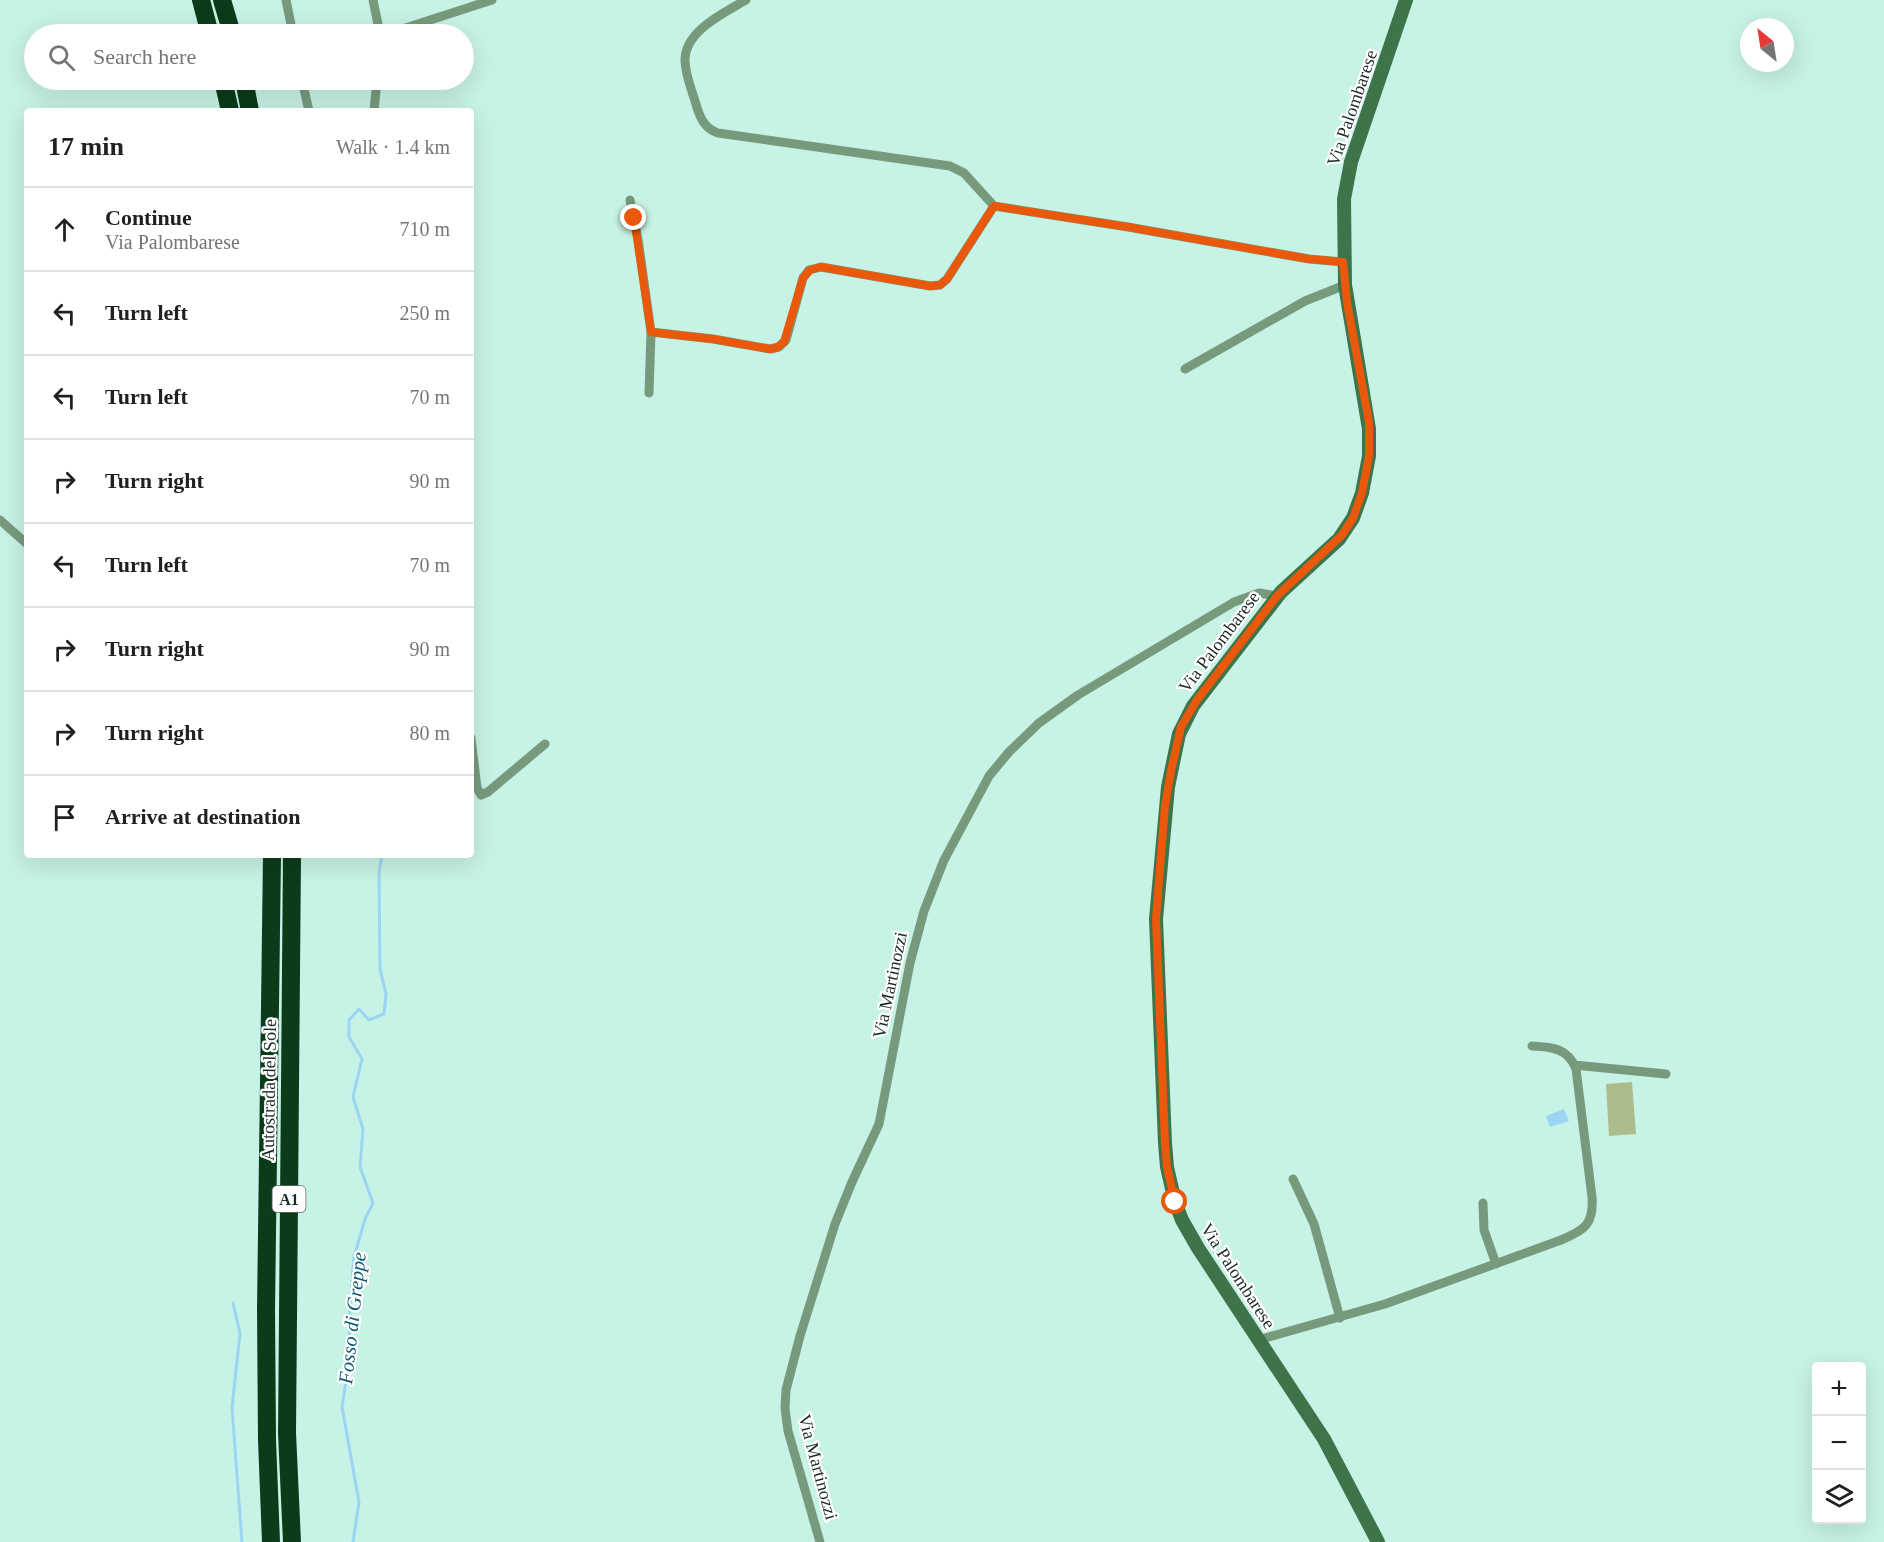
<!DOCTYPE html>
<meta charset="utf-8">
<style>
:root{--surface:#fff;--page:#f6f6f6;--text:#202124;--muted:#757577;--line:#e0e0e0}
body{margin:0;font-family:Georgia,serif;background:var(--page);color:var(--text)}
.controls{position:absolute;right:18px;bottom:18px;display:grid;overflow:hidden;border-radius:6px;box-shadow:0 6px 24px #0002}
.controls button{width:54px;height:54px;display:grid;place-items:center;padding:0;border:0;border-bottom:2px solid var(--line);background:var(--surface);color:var(--text);font:30px sans-serif}
.compass{position:absolute;left:1740px;top:18px;width:54px;height:54px;border-radius:50%;background:var(--surface);box-shadow:0 6px 24px #0002;rotate:330deg}
.stop{position:absolute;width:18px;height:18px;margin:-14px;border:4px solid #ea580c;border-radius:50%;background:#fff}
.stop.end{background:#ea580c;border-color:#fff;box-shadow:0 2px 6px #0008}
.list{margin:0;padding:0;list-style:none}
h2{display:flex;justify-content:space-between;align-items:center;height:78px;margin:0;padding:0 24px;font-size:26px}
h2 small{font-size:20px;font-weight:400;color:var(--muted)}
.list li{display:grid;grid-template-columns:39px 1fr auto;gap:18px;align-items:center;box-sizing:border-box;height:84px;padding:0 24px;border-top:2px solid var(--line)}
.list b{display:block;font-size:22px;white-space:nowrap}
.list p{margin:0;font-size:20px;white-space:nowrap;color:var(--muted)}
.list em{font-size:20px;font-style:normal;color:var(--muted)}
.icon{flex:none;width:33px;height:33px;fill:none;stroke:currentColor;stroke-width:2;stroke-linecap:round;stroke-linejoin:round}
.map{position:relative;flex:none;width:1884px;height:1542px;overflow:hidden}
.search{position:absolute;background:var(--surface);box-shadow:0 6px 24px #0002;left:24px;top:24px;width:450px;height:66px;display:flex;align-items:center;gap:15px;box-sizing:border-box;padding:0 21px;border-radius:33px;color:var(--muted);font-size:22px}
.panel{position:absolute;background:var(--surface);box-shadow:0 6px 24px #0002;left:24px;top:108px;width:450px;height:750px;border-radius:6px}
.map>svg:first-child{display:block}
.green{fill:#acbc8d}
.water{fill:#9bd5f1}
.lines{fill:none;stroke-linecap:round;stroke-linejoin:round}
.stream{stroke:#9bd5f1;stroke-width:3}
.street{stroke:#779a7c;stroke-width:9}
.secondary{stroke:#3e744a;stroke-width:14}
.highway{stroke:#0a3c1a;stroke-width:18}
.route{stroke:#ea580c;stroke-width:8}
.labels{text-anchor:middle;stroke-width:4.5;stroke-linejoin:round;paint-order:stroke}
.shield{fill:#fff;stroke:#5f6b68;stroke-width:1.5}
.shield-label{font-size:16px;font-weight:bold;fill:#1b2c28}
.street-label{font-size:18px;fill:#1b2c28;stroke:#fff}
.water-label{font-size:20px;font-style:italic;fill:#095772;stroke:#fff}
</style>
<div class="map">
<svg width="1884" height="1542" viewBox="0 0 1884 1542">
<rect width="100%" height="100%" fill="#c7f2e6"/>
<path class="green" d="M1632 1082 1636 1134 1609 1136 1606 1084Z"/>
<path class="water" d="M1564 1109 1569 1121 1550 1127 1546 1116Z"/>
<g class="lines">
<path class="stream" d="M233 1303 240 1333 232 1408 242 1542
M353 1542 359 1502 342 1407 349 1361 350 1306 354 1257 365 1219 373 1203 360 1167 363 1129 353 1097 362 1059 349 1037V1020L359 1009 369 1020 384 1014 386 994 380 969 379 873 382 855"/>
<path class="street" d="M286 0 293 34
M373 0 380 34
M380 33H390L492 0
M302 80 309 111
M374 111 377 80
M630 200 638 239 651 332 713 339 770 349 779 347 786 340 803 278 809 270 821 267 930 286 940 285 947 279 994 206 964 173 950 166 718 133C703 128 699 115 695 101 691 88 685 74 685 60 685 31 724 13 746 0
M994 206 1128 227 1309 259 1343 262
M1185 369 1305 301 1345 285
M649 393 651 332
M0 520 27 544
M471 738 477 788 481 795 488 792 545 744
M1574 1065 1666 1074
M1293 1179 1314 1224 1340 1318
M1483 1203 1484 1230 1496 1264
M1258 1340 1385 1304 1561 1240C1585 1230 1594 1224 1592 1197L1576 1069C1568 1048 1552 1047 1532 1046
M820 1542 788 1431 785 1408 786 1390 800 1336 835 1224 852 1182 879 1124 910 963 924 911 944 860 989 776 1009 752 1039 723 1078 695 1234 602 1259 593 1277 596"/>
<path class="secondary" d="M1378 1542 1324 1439 1198 1248 1182 1220 1175 1202 1167 1167 1165 1143 1156 919 1168 787 1179 734 1193 706 1281 592 1339 539 1353 518 1362 493 1369 456V429L1345 285 1344 199 1351 162 1406 0"/>
<path class="highway" d="M201 0 210 34
M222 0 232 34
M223 80 230 111
M244 80 250 111
M292 855 287 1433 292 1542
M271 1542 267 1440 266 1309 272 855"/>
</g>
<g class="lines">
<path class="route" d="M634 218 651 332 713 339 770 349 776 348 784 342 803 278 810 270 821 267 930 286 940 285 947 279 994 206 1128 227 1309 259 1343 262 1347 302 1369 422V456L1362 493 1353 518 1342 535 1277 596 1197 700 1181 727 1171 771 1165 806 1156 919 1165 1143 1167 1167 1175 1202"/>
</g>
<g class="labels">
<rect class="shield" x="272.5" y="1186" width="33" height="26" rx="4.5"/>
<g class="shield-label">
<text x="289" y="1205">A1</text>
</g>
<g class="street-label">
<text transform="translate(1352 108) rotate(-71)" y="6">Via Palombarese</text>
<text transform="translate(1219 642) rotate(-53)" y="6">Via Palombarese</text>
<text transform="translate(890 985) rotate(-78)" y="6">Via Martinozzi</text>
<text transform="translate(269 1090) rotate(-89)" y="6">Autostrada del Sole</text>
<text transform="translate(1238 1276) rotate(57)" y="6">Via Palombarese</text>
<text transform="translate(818 1467) rotate(75)" y="6">Via Martinozzi</text>
</g>
<g class="water-label">
<text transform="translate(352 1318) rotate(-84)" y="7">Fosso di Greppe</text>
</g>
</g>
</svg>
<div class="controls">
<button>+</button>
<button>−</button>
<button><svg class="icon" aria-label="layers" viewBox="0 0 24 24"><path d="M12 4l9 5-9 5-9-5zM3 14l9 5 9-5"/></svg></button>
</div>
<svg class="compass" viewBox="-18 -18 36 36"><path d="M0-13l5 13h-10z" fill="#e53935"/><path d="M0 13l5-13h-10z" fill="#757577"/></svg>
<div class="stop" style="left:1175px;top:1202px"></div>
<div class="stop end" style="left:634px;top:218px"></div>
<div class="search"><svg class="icon" aria-label="search" viewBox="0 0 24 24"><circle cx="10" cy="10" r="6"/><path d="M15 15l6 6"/></svg>Search here</div>
<section class="panel">
<h2>17 min<small>Walk · 1.4 km</small></h2>
<ul class="list">
<li><svg class="icon" aria-label="ahead" viewBox="0 0 24 24"><path d="M12 20V5M6 11l6-6 6 6"/></svg><div><b>Continue</b><p>Via Palombarese</p></div><em>710 m</em></li>
<li><svg class="icon" aria-label="left" viewBox="0 0 24 24"><path d="M17 20v-9H6M10 6l-5 5 5 5"/></svg><div><b>Turn left</b></div><em>250 m</em></li>
<li><svg class="icon" aria-label="left" viewBox="0 0 24 24"><path d="M17 20v-9H6M10 6l-5 5 5 5"/></svg><div><b>Turn left</b></div><em>70 m</em></li>
<li><svg class="icon" aria-label="right" viewBox="0 0 24 24"><path d="M7 20v-9h11M14 6l5 5-5 5"/></svg><div><b>Turn right</b></div><em>90 m</em></li>
<li><svg class="icon" aria-label="left" viewBox="0 0 24 24"><path d="M17 20v-9H6M10 6l-5 5 5 5"/></svg><div><b>Turn left</b></div><em>70 m</em></li>
<li><svg class="icon" aria-label="right" viewBox="0 0 24 24"><path d="M7 20v-9h11M14 6l5 5-5 5"/></svg><div><b>Turn right</b></div><em>90 m</em></li>
<li><svg class="icon" aria-label="right" viewBox="0 0 24 24"><path d="M7 20v-9h11M14 6l5 5-5 5"/></svg><div><b>Turn right</b></div><em>80 m</em></li>
<li><svg class="icon" aria-label="arrive" viewBox="0 0 24 24"><path d="M6 21V4h12l-3 4 3 4H6"/></svg><div><b>Arrive at destination</b></div></li>
</ul>
</section>
</div>
